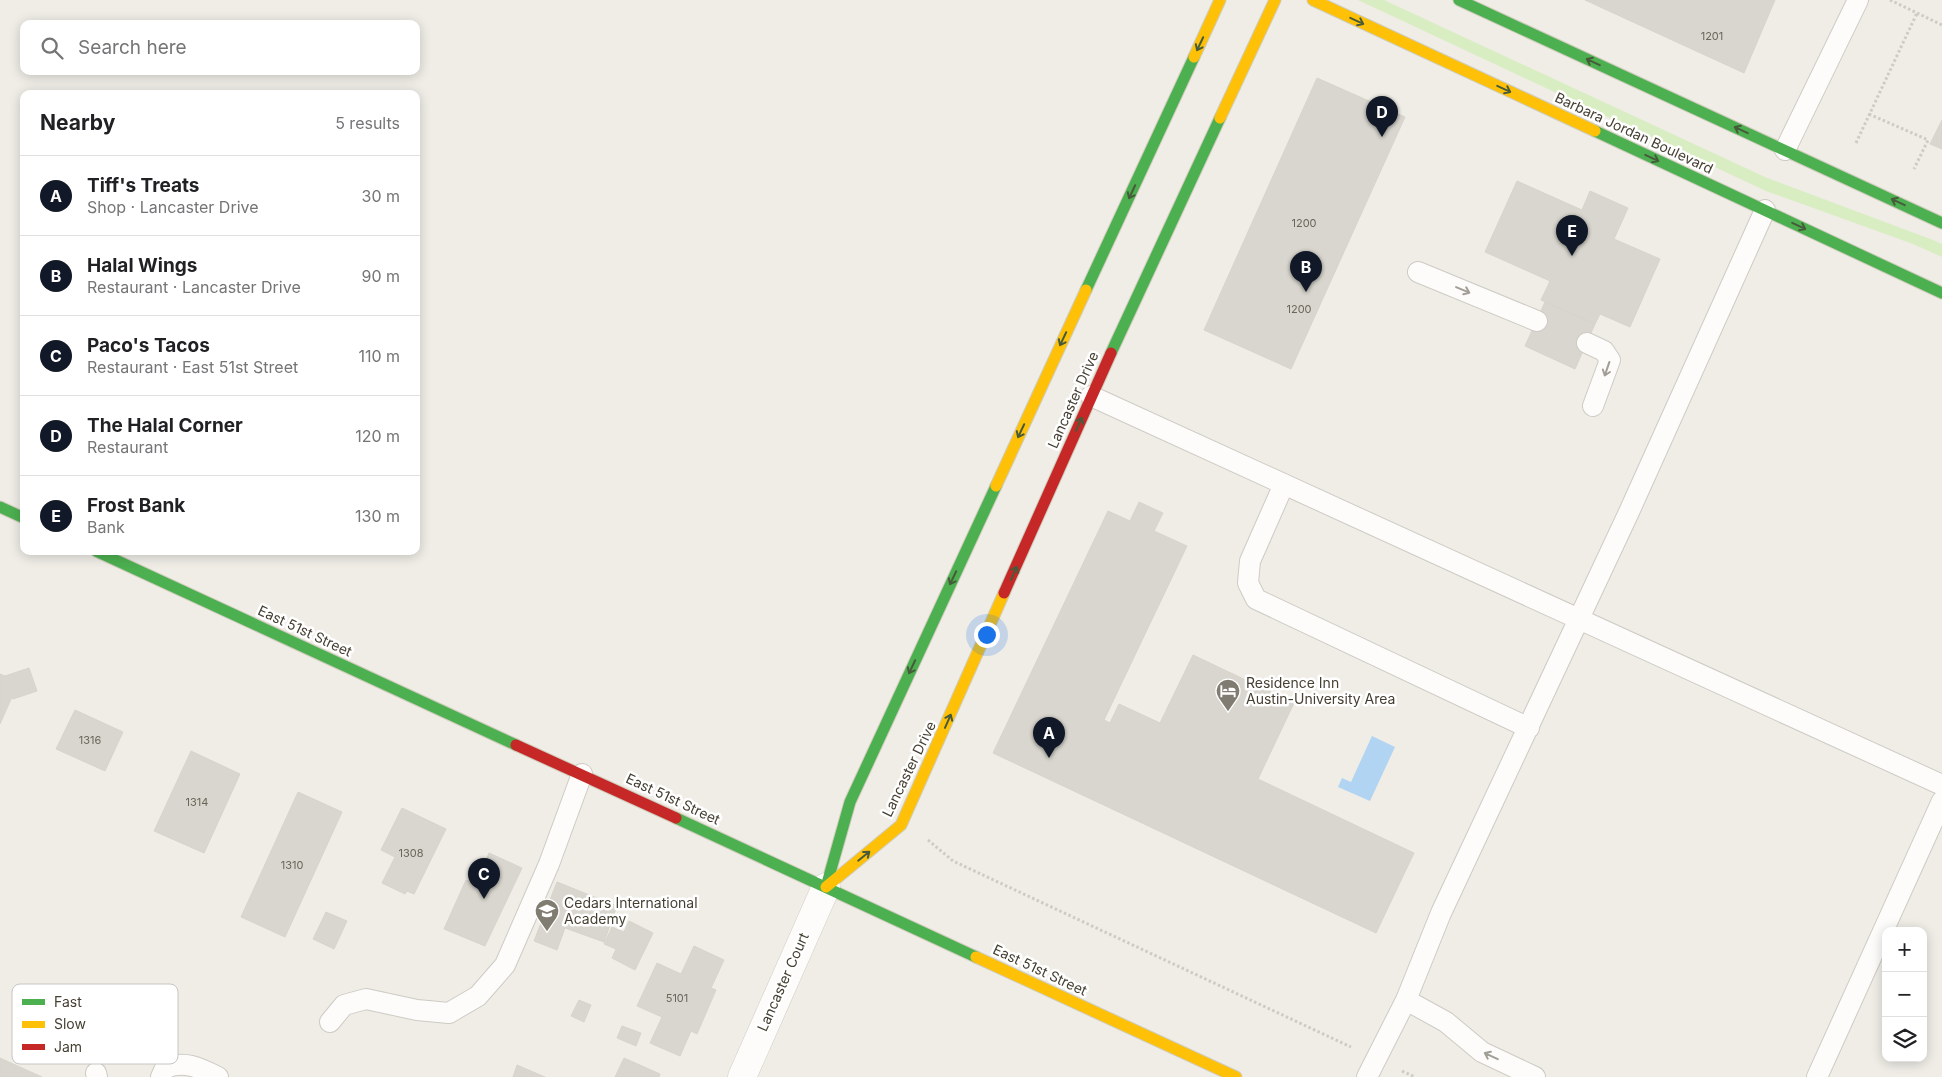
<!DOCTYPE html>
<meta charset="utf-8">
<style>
:root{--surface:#fff;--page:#f6f6f6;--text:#202124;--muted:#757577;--line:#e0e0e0;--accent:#111827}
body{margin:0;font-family:Inter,sans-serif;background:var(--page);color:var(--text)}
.controls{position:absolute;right:15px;bottom:15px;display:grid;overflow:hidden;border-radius:10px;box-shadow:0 2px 12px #0003}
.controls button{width:45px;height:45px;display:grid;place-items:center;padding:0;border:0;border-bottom:1px solid var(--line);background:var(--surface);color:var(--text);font:25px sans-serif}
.you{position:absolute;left:986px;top:634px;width:18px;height:18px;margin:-12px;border:4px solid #fff;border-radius:50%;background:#1a73e8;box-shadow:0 0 0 8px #1a73e833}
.badge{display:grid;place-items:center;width:32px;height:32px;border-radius:50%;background:var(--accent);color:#fff;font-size:16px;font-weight:700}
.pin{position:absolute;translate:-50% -41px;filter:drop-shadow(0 1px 2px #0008)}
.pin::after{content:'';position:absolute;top:26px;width:18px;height:15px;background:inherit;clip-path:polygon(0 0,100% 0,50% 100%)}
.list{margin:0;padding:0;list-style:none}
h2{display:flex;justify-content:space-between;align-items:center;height:65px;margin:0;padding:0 20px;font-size:21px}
h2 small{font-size:16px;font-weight:400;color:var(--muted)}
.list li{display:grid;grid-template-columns:32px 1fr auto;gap:15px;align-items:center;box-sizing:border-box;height:80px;padding:0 20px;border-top:1px solid var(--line)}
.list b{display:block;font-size:19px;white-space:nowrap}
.list p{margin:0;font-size:16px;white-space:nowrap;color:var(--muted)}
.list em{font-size:16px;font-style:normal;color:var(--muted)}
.icon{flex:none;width:28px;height:28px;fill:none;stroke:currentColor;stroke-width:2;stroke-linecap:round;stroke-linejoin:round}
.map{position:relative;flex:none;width:1942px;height:1077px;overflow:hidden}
.search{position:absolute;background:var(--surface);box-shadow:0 2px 12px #0003;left:20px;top:20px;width:400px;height:55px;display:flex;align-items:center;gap:12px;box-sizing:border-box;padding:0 18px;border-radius:10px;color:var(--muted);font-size:19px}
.panel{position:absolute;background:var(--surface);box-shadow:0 2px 12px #0003;left:20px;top:90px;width:400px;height:465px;border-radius:10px}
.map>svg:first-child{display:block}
.green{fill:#d9edc2}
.water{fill:#b1d4f3}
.building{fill:#d8d6ce;stroke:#d8d4cc}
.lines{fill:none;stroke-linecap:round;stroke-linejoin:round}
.lane-casing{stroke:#cdcbc4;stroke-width:22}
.street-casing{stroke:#cdcbc4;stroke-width:29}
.fast-casing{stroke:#cfccbc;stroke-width:13}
.slow-casing{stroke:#cfccbc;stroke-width:13}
.jam-casing{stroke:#cfccbc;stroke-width:13}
.path{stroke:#cecbc5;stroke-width:3;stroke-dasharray:2.5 2.5;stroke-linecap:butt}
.lane{stroke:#fdfcfb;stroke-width:20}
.street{stroke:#fdfcfb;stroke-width:28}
.fast{stroke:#4caf50;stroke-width:11}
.slow{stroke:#ffc107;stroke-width:11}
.jam{stroke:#c62828;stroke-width:11}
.oneway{stroke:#475b3a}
.oneway2{stroke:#a19e96}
.labels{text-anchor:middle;stroke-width:5;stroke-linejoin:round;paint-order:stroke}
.number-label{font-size:11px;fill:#6a665a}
.street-label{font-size:14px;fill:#453f32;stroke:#fff}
.poi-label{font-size:14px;fill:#453f32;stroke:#fff;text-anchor:start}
.key{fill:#fff;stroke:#c7c5c2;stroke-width:1}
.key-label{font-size:14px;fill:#453f32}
</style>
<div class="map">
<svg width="1942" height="1077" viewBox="0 0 1942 1077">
<rect width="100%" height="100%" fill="#efede6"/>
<path class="green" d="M1358 0H1384L1765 177 1933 240 1942 244V257L1913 244 1766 191Z"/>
<path class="water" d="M1372 736 1395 747 1370 801 1338 787 1342 778 1351 782Z"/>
<path class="building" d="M1585 0H1775L1744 73Z
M1317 78 1405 117 1291 369 1204 330Z
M1942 120V149L1930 144Z
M1517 181 1582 210 1590 191 1628 208 1614 239 1660 259 1630 327 1600 314 1595 324 1541 300 1550 281 1485 252Z
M1545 302 1595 324 1575 369 1525 346Z
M1139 502 1163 513 1154 531 1187 546 1104 720 1110 723 1119 704 1160 723 1193 655 1294 703 1258 779 1414 853 1376 933 993 753 1108 511 1130 521Z
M29 668 37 691 13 699 12 697 0 724V674L5 676Z
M75 710 123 732 105 771 56 749Z
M191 751 240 774 204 853 154 831Z
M298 792 342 812 285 937 241 917Z
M402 808 446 829 414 894 407 891 405 894 382 883 395 857 381 850Z
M489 853 522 868 485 946 444 929 466 880 476 884Z
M557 882 617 906 604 942 565 928 557 950 534 941Z
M326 912 347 921 334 949 313 939Z
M629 921 653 933 635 970 612 958 616 949 604 944 612 927 624 932Z
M694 946 724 960 711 988 716 990 697 1034 691 1031 680 1056 650 1043 662 1017 637 1006 657 963 681 974Z
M579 1000 591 1005 584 1022 571 1016Z
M622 1026 641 1033 636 1046 617 1038Z
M0 1058 42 1077H0Z
M624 1058 660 1074 659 1077H615Z
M517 1065 545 1077H513Z"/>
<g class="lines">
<defs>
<path id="lane" d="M1785 150 1858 0
M1418 272 1537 321
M1587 343 1604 351 1610 360 1593 406
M1091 396 1942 785
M1284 484 1250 561 1248 583 1256 599 1529 728
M1406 1000 1446 1022 1482 1052 1535 1077
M330 1022 344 1005 366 999 417 1010 449 1013 478 996 505 965 549 864 582 774
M96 1073 97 1077
M161 1077 165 1068C185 1060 200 1068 218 1077
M1367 1077 1406 1000 1441 913 1629 512 1765 210
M1817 1077 1942 801"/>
<path id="street" d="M742 1077 826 887"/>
<path id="fast" d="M1459 0 1942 223
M1595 131 1942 293
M1086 290 1194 57
M1111 353 1220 118
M0 507 24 518
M96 551 516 745
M676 818 976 957
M826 887 850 802 996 486"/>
<path id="slow" d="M1313 0 1595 131
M1194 57 1220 0
M1220 118 1275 0
M996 486 1086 290
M826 887 901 825 1004 593
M976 957 1236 1077"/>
<path id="jam" d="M1004 593 1111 353
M516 745 676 818"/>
</defs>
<use href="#lane" class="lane-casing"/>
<use href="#street" class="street-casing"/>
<use href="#fast" class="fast-casing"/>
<use href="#slow" class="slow-casing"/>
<use href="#jam" class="jam-casing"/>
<path class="path" d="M1890 0 1942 25
M1869 114 1928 140 1914 169
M1856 143 1917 13
M928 840 953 861 1351 1047
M1402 1071 1415 1077"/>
<use href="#lane" class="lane"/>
<use href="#street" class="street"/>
<use href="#fast" class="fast"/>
<use href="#slow" class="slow"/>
<use href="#jam" class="jam"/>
</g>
<defs><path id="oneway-shaft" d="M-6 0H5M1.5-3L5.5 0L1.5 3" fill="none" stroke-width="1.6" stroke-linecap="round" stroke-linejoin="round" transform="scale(1.25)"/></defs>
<g class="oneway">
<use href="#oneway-shaft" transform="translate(1357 21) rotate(25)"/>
<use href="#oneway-shaft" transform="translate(1200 44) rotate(115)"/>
<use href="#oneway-shaft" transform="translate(1593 62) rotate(-155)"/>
<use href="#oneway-shaft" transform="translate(1504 89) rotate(25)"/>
<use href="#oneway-shaft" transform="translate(1741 130) rotate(-155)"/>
<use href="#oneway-shaft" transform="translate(1652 158) rotate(25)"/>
<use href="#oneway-shaft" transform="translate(1132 192) rotate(115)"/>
<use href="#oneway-shaft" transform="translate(1898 202) rotate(-155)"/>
<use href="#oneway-shaft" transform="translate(1799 226) rotate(25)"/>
<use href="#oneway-shaft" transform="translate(1063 339) rotate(115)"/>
<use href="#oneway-shaft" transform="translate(1079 424) rotate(-66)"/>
<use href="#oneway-shaft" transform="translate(1021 431) rotate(115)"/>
<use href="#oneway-shaft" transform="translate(1014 573) rotate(-66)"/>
<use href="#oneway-shaft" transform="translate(953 578) rotate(115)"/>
<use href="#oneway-shaft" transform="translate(912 667) rotate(115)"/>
<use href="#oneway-shaft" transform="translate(948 721) rotate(-66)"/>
<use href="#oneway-shaft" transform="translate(864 856) rotate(-39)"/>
</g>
<g class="oneway2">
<use href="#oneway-shaft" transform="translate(1463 290) rotate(23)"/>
<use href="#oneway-shaft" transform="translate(1607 369) rotate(109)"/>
<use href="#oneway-shaft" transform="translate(1491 1056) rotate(-155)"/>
</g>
<defs>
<symbol id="hotel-pin" viewBox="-11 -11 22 30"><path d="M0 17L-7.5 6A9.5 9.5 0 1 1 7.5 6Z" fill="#807c71" stroke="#fff"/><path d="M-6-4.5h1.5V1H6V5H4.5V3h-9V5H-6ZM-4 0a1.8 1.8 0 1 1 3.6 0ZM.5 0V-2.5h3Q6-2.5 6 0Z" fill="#fff"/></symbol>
<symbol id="school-pin" viewBox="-11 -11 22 30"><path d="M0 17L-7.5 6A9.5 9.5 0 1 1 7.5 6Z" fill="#807c71" stroke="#fff"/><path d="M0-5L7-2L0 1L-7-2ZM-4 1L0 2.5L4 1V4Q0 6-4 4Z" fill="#fff"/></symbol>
</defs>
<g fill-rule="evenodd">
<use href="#hotel-pin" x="1214" y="677" width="28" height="38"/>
<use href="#school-pin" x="533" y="897" width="28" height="38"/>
</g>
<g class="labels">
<g class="number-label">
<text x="1712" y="40">1201</text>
<text x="1304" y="227">1200</text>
<text x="1299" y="313">1200</text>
<text x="90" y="744">1316</text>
<text x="197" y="806">1314</text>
<text x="411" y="857">1308</text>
<text x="292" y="869">1310</text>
<text x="677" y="1002">5101</text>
</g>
<g class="street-label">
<text transform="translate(1634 133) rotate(25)" y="5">Barbara Jordan Boulevard</text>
<text transform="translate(1073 400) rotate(-66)" y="5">Lancaster Drive</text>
<text transform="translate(305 631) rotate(25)" y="5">East 51st Street</text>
<text transform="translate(909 769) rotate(-64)" y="5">Lancaster Drive</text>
<text transform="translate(673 799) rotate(25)" y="5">East 51st Street</text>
<text transform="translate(1040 970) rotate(25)" y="5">East 51st Street</text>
<text transform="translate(783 982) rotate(-66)" y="5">Lancaster Court</text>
</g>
<g class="poi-label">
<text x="1246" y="688">Residence Inn<tspan x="1246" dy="16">Austin-University Area</tspan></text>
<text x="564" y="908">Cedars International<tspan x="564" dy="16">Academy</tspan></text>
</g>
</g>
<rect x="12" y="984" width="166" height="80" rx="8" class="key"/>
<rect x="22" y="999" width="23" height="6" fill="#4caf50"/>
<rect x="22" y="1021" width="23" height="7" fill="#ffc107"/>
<rect x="22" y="1044" width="23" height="6" fill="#c62828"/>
<g class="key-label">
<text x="54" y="1007">Fast</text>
<text x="54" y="1029">Slow</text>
<text x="54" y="1052">Jam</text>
</g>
</svg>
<div class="controls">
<button>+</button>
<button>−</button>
<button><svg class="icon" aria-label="layers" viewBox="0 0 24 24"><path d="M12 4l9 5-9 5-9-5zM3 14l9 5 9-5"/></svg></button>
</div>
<div class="you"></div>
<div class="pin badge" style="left:1049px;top:758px">A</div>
<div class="pin badge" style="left:1306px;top:292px">B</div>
<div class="pin badge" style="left:484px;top:899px">C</div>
<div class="pin badge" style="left:1382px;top:137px">D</div>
<div class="pin badge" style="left:1572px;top:256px">E</div>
<div class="search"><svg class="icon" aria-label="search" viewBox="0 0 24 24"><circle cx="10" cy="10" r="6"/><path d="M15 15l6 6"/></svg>Search here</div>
<section class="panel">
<h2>Nearby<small>5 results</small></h2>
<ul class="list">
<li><span class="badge">A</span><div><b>Tiff's Treats</b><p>Shop · Lancaster Drive</p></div><em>30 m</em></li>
<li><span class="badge">B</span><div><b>Halal Wings</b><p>Restaurant · Lancaster Drive</p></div><em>90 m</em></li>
<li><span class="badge">C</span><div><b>Paco's Tacos</b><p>Restaurant · East 51st Street</p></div><em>110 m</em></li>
<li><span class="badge">D</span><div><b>The Halal Corner</b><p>Restaurant</p></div><em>120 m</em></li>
<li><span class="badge">E</span><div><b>Frost Bank</b><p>Bank</p></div><em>130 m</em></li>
</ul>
</section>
</div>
